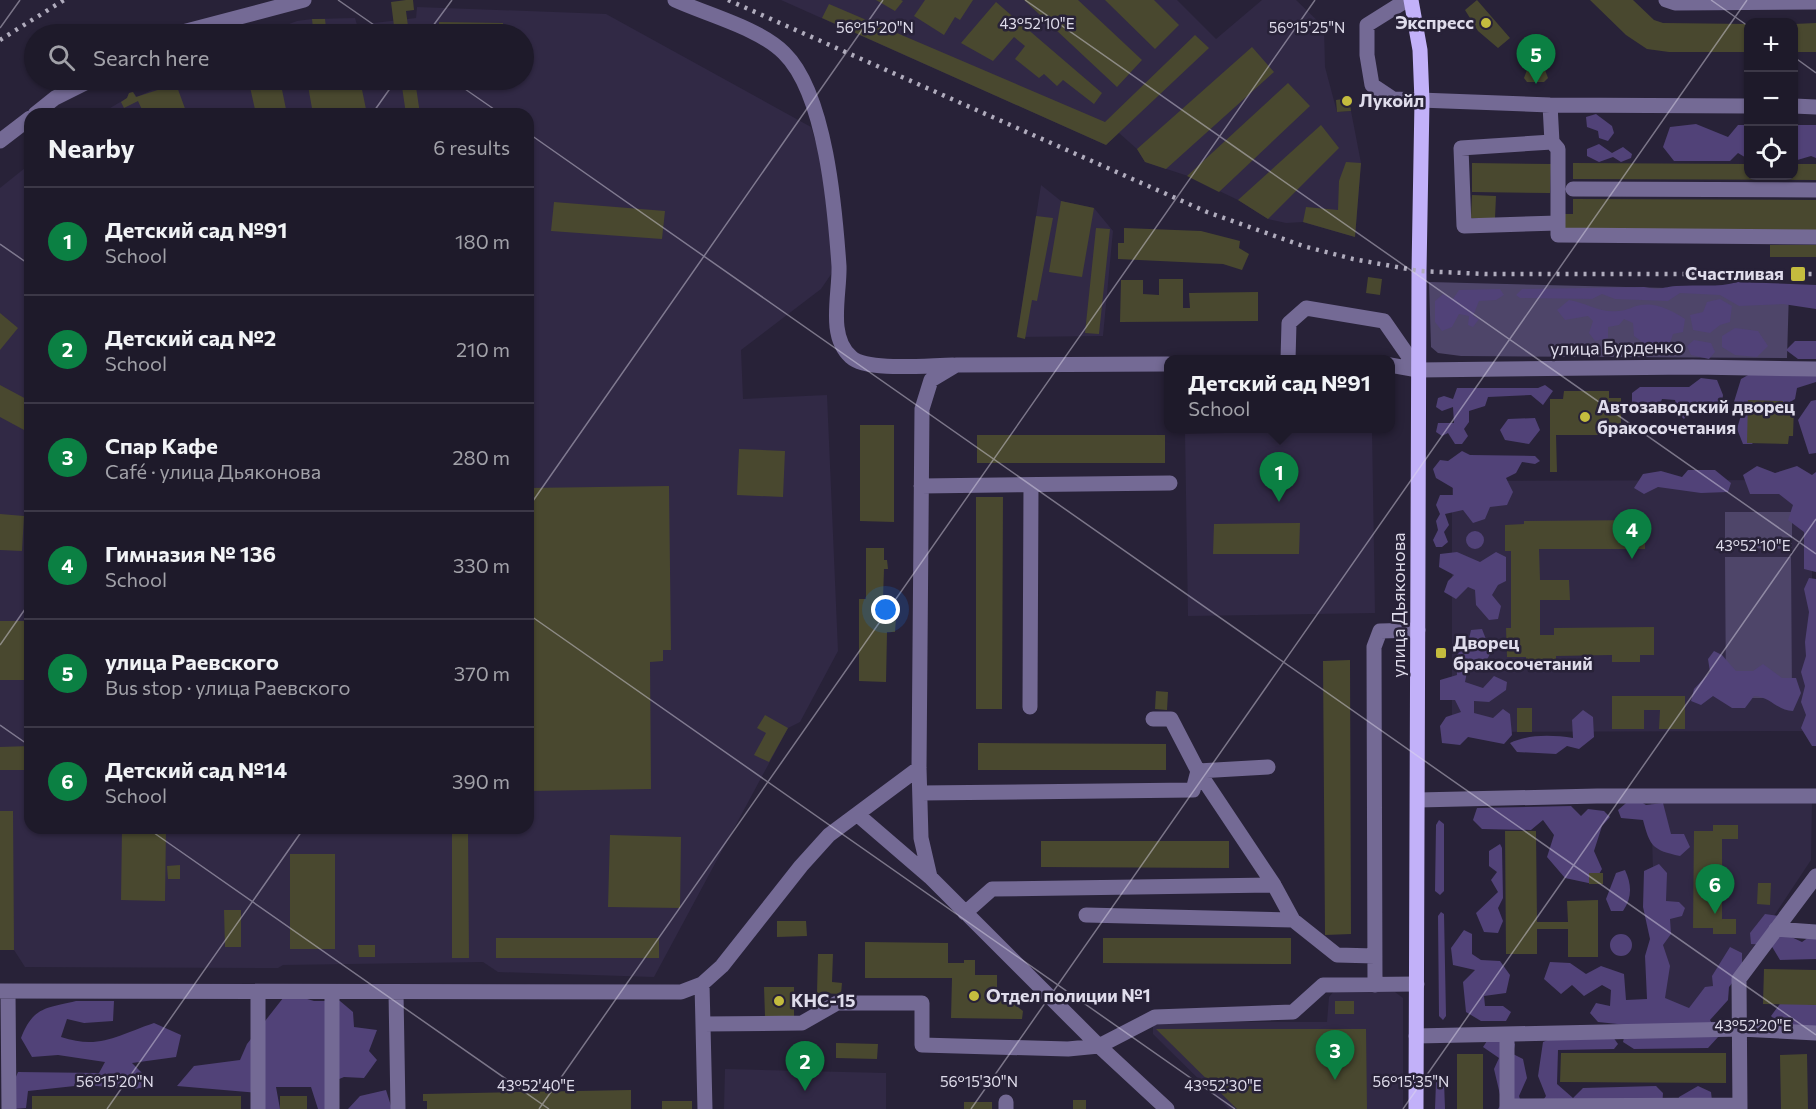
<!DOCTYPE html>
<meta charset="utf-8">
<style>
:root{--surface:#1e1a2a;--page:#2b2736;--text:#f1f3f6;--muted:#a1a1a8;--line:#3c3847;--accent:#0b8043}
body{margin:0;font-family:Commissioner,sans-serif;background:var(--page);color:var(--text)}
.controls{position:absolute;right:18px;top:18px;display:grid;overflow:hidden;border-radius:12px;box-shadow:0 2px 4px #0004}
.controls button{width:54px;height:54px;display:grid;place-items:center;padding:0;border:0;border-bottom:2px solid var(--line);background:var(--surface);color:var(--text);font:30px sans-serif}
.you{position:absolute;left:886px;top:610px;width:21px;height:21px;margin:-15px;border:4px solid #fff;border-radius:50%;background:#1a73e8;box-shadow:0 0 0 9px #1a73e833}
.badge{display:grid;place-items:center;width:39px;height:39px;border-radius:50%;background:var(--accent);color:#fff;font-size:20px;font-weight:700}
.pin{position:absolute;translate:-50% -50px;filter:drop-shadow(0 2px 3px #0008)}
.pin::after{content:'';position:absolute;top:32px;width:21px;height:18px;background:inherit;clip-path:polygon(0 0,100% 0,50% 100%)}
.popup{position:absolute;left:1164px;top:355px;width:231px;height:78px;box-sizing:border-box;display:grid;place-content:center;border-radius:12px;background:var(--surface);filter:drop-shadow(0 2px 4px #0005);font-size:20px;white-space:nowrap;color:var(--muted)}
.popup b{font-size:22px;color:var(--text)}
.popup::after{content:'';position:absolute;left:50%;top:100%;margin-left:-12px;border:12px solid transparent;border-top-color:var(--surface)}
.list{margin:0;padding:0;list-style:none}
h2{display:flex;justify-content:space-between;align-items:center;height:78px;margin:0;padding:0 24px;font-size:26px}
h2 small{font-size:20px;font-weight:400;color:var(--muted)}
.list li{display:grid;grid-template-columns:39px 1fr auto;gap:18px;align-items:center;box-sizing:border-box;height:108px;padding:0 24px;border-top:2px solid var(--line)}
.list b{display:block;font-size:22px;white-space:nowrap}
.list p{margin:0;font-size:20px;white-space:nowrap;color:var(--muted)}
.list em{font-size:20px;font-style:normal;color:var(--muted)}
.icon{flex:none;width:33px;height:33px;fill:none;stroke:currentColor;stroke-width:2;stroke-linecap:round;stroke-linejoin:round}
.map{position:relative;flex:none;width:1816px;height:1109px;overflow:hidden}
.search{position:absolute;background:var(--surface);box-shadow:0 2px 4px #0004;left:24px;top:24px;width:510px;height:66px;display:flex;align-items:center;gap:15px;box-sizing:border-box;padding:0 21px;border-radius:33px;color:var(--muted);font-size:22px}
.panel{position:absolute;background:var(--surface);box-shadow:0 2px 4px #0004;left:24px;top:108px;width:510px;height:726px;border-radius:18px}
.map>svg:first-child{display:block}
.built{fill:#312945}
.green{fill:#4e4569}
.forest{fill:#514278}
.building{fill:#49482f}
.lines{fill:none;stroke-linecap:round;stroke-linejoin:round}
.minor{stroke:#746a95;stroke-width:15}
.major{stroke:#c2b1f9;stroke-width:15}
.rail{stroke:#b0acbd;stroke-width:4.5;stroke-dasharray:3 6;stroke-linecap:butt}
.ticks{fill:none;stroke:#dfdceb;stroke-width:1.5;stroke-opacity:0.45}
.poi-dot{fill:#c4bc3e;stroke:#282238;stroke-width:2}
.labels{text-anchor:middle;stroke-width:5;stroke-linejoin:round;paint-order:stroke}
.poi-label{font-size:18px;font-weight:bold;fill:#dfdceb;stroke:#282238;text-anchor:start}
.street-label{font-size:18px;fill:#dfdceb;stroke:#282238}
.ticks-label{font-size:15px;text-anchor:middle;fill:#dfdceb;stroke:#282238;stroke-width:5;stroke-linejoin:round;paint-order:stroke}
</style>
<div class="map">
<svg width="1816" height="1109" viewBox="0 0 1816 1109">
<rect width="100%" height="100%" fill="#282238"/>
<path class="built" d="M781 0H1177L1216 39 1262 0H1296L1324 27 1325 67 1337 112 1351 111 1361 163 1355 237 1303 222 1286 223 1268 219 1238 200 1188 176 1145 162 1137 149 1119 133 1106 145Z
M417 7 606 14 811 127 821 158 834 270 821 289 741 350 743 399 827 395 838 651 800 722 788 728 654 977 498 972 483 962 283 965 278 968 25 967 14 950H0V188L30 164V828H528V114H100L127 98 129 93 133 92 137 97 173 80H524V34H280L279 28 297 21 312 19 355 18 357 25 416 18Z
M1041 185 1061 201 1094 208 1113 231 1103 336 1017 337Z
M1372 429 1375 613 1188 616 1185 434Z
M1812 480V731L1452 732V481Z
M1651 800H1812L1811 860 1706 1018 1657 1016Z
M1334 991 1395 992 1403 998V1109H1229L1153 1034V1027L1158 1022H1327L1329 997Z
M725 1069 886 1073V1109H724Z"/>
<path class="green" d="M1429 282 1789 291 1787 358 1461 356 1438 353 1431 347Z
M1725 512H1792V549L1725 548Z
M1725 557H1791L1792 698H1726Z"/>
<path class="forest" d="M1596 114 1612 126 1614 133 1608 141 1599 138 1598 131 1587 127 1586 117Z
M1696 124 1728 137 1738 125H1748V159L1738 153 1730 161H1674L1663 147 1670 127Z
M1794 125H1816V158L1811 156 1794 161Z
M1599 144 1612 153 1623 147 1632 154 1631 158 1621 162 1613 157 1599 162 1587 156V149Z
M1738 282 1816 285V309L1783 304 1739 306 1720 295 1680 293 1668 301 1615 299 1602 294 1592 299 1520 298 1516 295 1522 289 1644 287C1661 291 1662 287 1676 286 1698 284 1717 288 1738 282Z
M1500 289 1504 295 1496 300 1479 301 1473 316 1479 319 1473 327 1468 325 1469 316 1459 314 1452 327 1442 331 1435 322V301L1443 294 1453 299 1459 290Z
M1720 299 1732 306 1730 322 1720 325 1710 333 1693 330 1690 315 1703 312 1707 302Z
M1569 300C1587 303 1600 313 1618 311 1626 311 1634 306 1641 305 1655 302 1674 311 1685 319L1683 332 1673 334 1667 353H1659L1656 344H1645L1634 336 1633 323 1624 319 1619 325 1608 327V338L1595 341 1589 333 1593 321 1588 316 1565 320 1557 310Z
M1735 328 1758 331 1768 346 1757 357 1735 355 1722 347V336Z
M1694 340 1711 343 1715 352 1709 359 1691 355 1687 346Z
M1795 341H1816V359H1798L1786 350Z
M1816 368V382L1797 388 1795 399 1782 407 1752 444H1743L1737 429 1741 415 1733 405 1741 379 1757 370Z
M1701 378 1717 380 1723 395 1721 411 1710 410 1705 402 1696 403 1684 419 1678 413 1675 400 1662 399 1657 413 1639 410 1632 403V393L1640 387H1689Z
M1545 385 1553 391 1543 405 1531 395 1488 397 1485 406 1469 411V422L1464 429 1468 436 1462 444H1455L1448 433 1442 436 1436 432 1438 423H1454L1453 407 1442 411 1436 407 1438 398 1444 396 1453 399 1457 388H1538Z
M1816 400V453L1809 454 1798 420 1811 401Z
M1535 418 1540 430 1529 444 1505 440 1500 430 1508 419Z
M1462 451 1470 455 1535 456 1540 461 1535 464 1522 462 1516 473 1506 478 1513 492 1507 505 1490 507 1485 519 1473 523 1463 510 1445 514 1449 525 1444 532 1448 542 1442 547H1436L1433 540 1438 530 1436 521 1440 514 1436 505 1440 495H1453V488L1436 478 1433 469 1440 460 1448 461Z
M1757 466 1775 473 1797 466 1812 475 1816 472V572L1804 569V532L1788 520 1793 505 1779 494H1750L1743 475Z
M1688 470H1715L1731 483 1728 492 1701 493 1658 487 1644 494 1634 488 1643 474 1661 471 1682 477Z
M1466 540a9 9 0 1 1 18 0a9 9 0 1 1-18 0Z
M1457 552 1480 562 1496 552 1506 557V581L1498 585 1492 595 1501 606 1498 619 1489 620 1476 605 1475 590 1468 587 1456 599 1444 592 1448 581 1454 575 1439 567 1440 554Z
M1809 578 1816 579V746H1812L1801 728 1806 715 1801 702 1805 686 1801 672 1806 656 1805 642 1809 612 1804 589Z
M1482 629 1491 652 1483 667H1468L1465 682 1483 688 1494 676 1507 682 1506 690 1489 702 1474 701V713L1493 718 1503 709 1510 714 1512 735 1504 744 1468 737 1460 745 1442 743 1440 726 1446 717 1461 712 1455 700H1440V680L1457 675 1456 656 1468 643 1471 630Z
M1714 651 1722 655 1736 671H1753L1763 664 1782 678H1796L1801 693 1793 711C1776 710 1771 697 1754 696L1745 708H1732L1713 696 1701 705 1691 701 1694 689 1710 672 1708 659Z
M1583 710 1593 717 1594 737 1579 749 1567 746 1556 754 1517 752 1510 743C1528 734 1553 735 1573 738L1572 720Z
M1633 797 1646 805 1663 803 1671 834H1684L1690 847 1680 856C1653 850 1650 847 1643 820L1621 818 1618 810Z
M1571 806 1581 816 1588 809 1604 811 1610 817 1602 826 1594 851 1602 869 1593 884 1565 878 1547 857 1554 835 1543 820 1531 830 1482 829 1473 820 1477 808Z
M1439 820 1444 824V891L1440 895 1435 891 1436 825Z
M1500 844 1502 848 1503 898 1498 908 1503 921 1498 933 1484 932 1476 913 1498 892 1491 880 1497 872 1489 866V851Z
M1659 864 1667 873 1666 901 1679 902 1685 908 1682 916 1670 919 1671 934 1663 945 1670 966 1665 998 1689 1008 1705 987 1713 986 1712 976 1730 947 1742 953V971L1729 987 1728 1000 1710 1020 1719 1036 1708 1048 1634 1049 1623 1042 1627 1025 1598 1022 1590 1013 1596 1003 1610 1006 1611 990 1602 985 1584 996 1572 985 1561 994 1544 979 1550 962 1570 963 1586 974 1601 966 1624 974 1626 1000 1647 999 1645 956 1650 939 1643 907 1644 871Z
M1625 870C1632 885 1632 898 1623 911H1611L1606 899 1616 873Z
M1441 912 1444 914 1446 1016 1443 1020 1439 1016 1438 916Z
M1765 914 1779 916 1783 933 1802 942 1816 932V959L1780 960 1771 945 1751 944 1750 933Z
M1464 930 1472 934V954L1481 960 1500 961 1510 975 1506 993 1484 996 1485 1006H1503L1511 1012 1506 1021H1481L1466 1012 1463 982 1475 970 1453 965 1451 948Z
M1610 945a11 11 0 1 1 22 0a11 11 0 1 1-22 0Z
M287 993 314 1001H340L353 1012 354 1027 377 1030 369 1051 377 1060 364 1078 344 1077 332 1082 327 1109H318L311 1087H276L280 1109H255L258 1093 177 1086 194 1066 240 1060 247 1044Z
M76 1001H114L113 1021 84 1023 67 1019 61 1037C100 1050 118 1035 154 1023L181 1035 176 1057 132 1063 154 1085 135 1089 84 1085 28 1091 26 1108 13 1109 9 1093 18 1072 99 1073 105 1062 58 1055 32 1057 21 1038C33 1007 46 1008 76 1001Z
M1782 1001 1816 1005V1028L1780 1025 1771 1016Z
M1573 1029 1613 1037 1618 1044 1614 1049 1558 1050 1557 1084 1573 1098 1583 1088 1656 1086 1663 1093 1662 1108 1537 1109 1546 1096 1538 1076 1543 1042Z
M1504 1036 1515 1044 1513 1054 1523 1059 1527 1078 1519 1096 1523 1109H1498L1502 1103 1494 1069 1499 1058 1483 1047 1489 1038Z
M1440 1076 1444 1081 1445 1109H1435L1436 1082Z
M1698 1086 1711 1092 1713 1109H1676L1679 1097Z
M386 1090 392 1109H348L360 1096Z"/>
<path class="building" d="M406 0H413L414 10 406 11 409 34H395L391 2Z
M876 0H901L903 1 895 11Z
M925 0H973L960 20 955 17 944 35 914 16Z
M1024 0H1078L1142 60 1117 87Z
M1105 0H1154L1179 25 1155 49Z
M1477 0 1510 38 1498 48 1478 31 1465 10Z
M1590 0H1633L1654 20 1663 23 1748 24V52H1669L1647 49 1626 35Z
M996 2 1102 93 1094 104 1063 80 1057 86 1044 74 1039 78 1015 59 1025 46 1014 37 993 61 961 43Z
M829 4 1105 122 1195 35 1209 48 1106 145 822 18Z
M312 19H325L326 28H313Z
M439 22 503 23V34H439Z
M1816 23V52H1794V24Z
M1252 47 1274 72 1166 169 1145 162 1137 149Z
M1527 70H1545L1548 78 1544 82H1527L1524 78Z
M252 80H280L287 114H256L250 87 253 86Z
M307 80H360L367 114H313Z
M401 80H415L420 114H406Z
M1288 83 1310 106 1219 192 1187 176Z
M176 84 187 114H144L138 101 124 108 121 102 127 98 129 93 133 92 136 97Z
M1349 98 1351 111 1337 112 1336 100Z
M1321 125 1339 148 1268 219 1238 200Z
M1346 162 1361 163 1355 237 1303 222 1306 207 1338 210 1339 181Z
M1472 163 1551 164 1550 193 1472 192Z
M1573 163 1748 164V176H1794V164H1816V180L1573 179Z
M1472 195 1496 196 1495 218H1471Z
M1573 199 1816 200V230H1562V214H1573Z
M1061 201 1094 208 1082 277 1049 272Z
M554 202 665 211 662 239 551 231Z
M1036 216 1053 218 1037 301 1032 300 1025 339 1017 337Z
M1096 228 1110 229 1099 334 1085 333Z
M1124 228 1201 231 1240 241 1239 248 1249 254 1242 270 1223 264 1118 259V243H1124Z
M1770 245H1816V257H1770Z
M1368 277 1382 279 1380 295 1366 293Z
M1159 279H1183V308H1190L1189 293 1258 292V321L1120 322 1121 280H1143V294L1159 295Z
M0 313 18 328 0 350Z
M0 385 30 401V424L26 431 0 417Z
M1564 391H1609V398H1621V435H1556L1557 472H1550V399H1563Z
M1748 400 1783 401V406H1794L1793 436H1789L1788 444 1747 443Z
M860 425H894V522L860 521Z
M977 435H1165V463H977Z
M739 449 785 451 783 497 737 495Z
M669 486 671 650H663V661L650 662 651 789 528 791V488Z
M976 497H1003L1002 709H976Z
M0 514 24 516 22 551 0 550Z
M1645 520V549H1539L1540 580H1569L1570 600H1540V635H1554V628L1654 627V655H1640V662H1612V655L1556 656V663H1526V657H1507L1506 628H1511V551H1505V525L1524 524V521Z
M1300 523 1299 554H1213L1214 524Z
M866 548H884V560H887L888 569H884L883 599H890L887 618H896L895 632H887L886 682 859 681V599H866Z
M0 621H30V680H0Z
M1350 660 1351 934 1325 935 1323 661Z
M1156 691 1168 692 1167 710 1155 709Z
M1612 696H1685V729H1659L1660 710H1644V729H1612Z
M1517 708H1532V732H1517Z
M765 715 788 728 769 762 754 755 766 733 757 728Z
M978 743 1166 744V770H978Z
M30 746V770H0V747Z
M0 811H13L14 950H0Z
M1713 825H1738V839H1722V919H1736V934H1713V928H1693L1694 831H1713Z
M122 828H166L165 901 121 900Z
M452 829H468L469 958H452Z
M1505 831H1536L1537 922H1568L1567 901 1598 900V957H1568V929H1537V954H1506Z
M610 835 681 837 680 908 608 907Z
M1041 841H1229V868L1041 867Z
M290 854H335V949H290Z
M180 865V879H168L167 866Z
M1589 873H1603V884H1589Z
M1758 883H1771L1770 905 1757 904Z
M224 910H241V947H225Z
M777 921H806L807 936 777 937Z
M496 938H659V958H496Z
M1103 938H1291V964L1103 963Z
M865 942 948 943V963H964V960H975V975H997V995H1011L1010 1001 1023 1011 1022 1019 951 1018 952 978H865Z
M358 945H375V957H359Z
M818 954H833L832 982 842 983 841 994 817 993Z
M1764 969 1816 970V1005L1763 1004Z
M764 987H794V1016H765Z
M1335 1001H1354V1014H1335Z
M1156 1029H1366L1367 1109H1237Z
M836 1043 878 1044 877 1059 836 1058Z
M1561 1053H1726V1083L1560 1082Z
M1457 1054H1483V1109H1457Z
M1807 1054 1808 1109H1781L1780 1055Z
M631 1090V1109H427V1101H423V1094Z
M32 1096H241V1109H32Z
M280 1096H307V1109H280Z
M1073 1100H1086V1109H1073Z
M662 1101H692V1109H662Z
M964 1102H992V1109H964Z"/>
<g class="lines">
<path class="minor" d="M675 0C708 15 759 28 784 53 826 94 835 209 839 266 840 294 827 336 851 357 867 372 930 365 953 365
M1407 0 1367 25V55L1372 85 1393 99 1550 105 1748 106
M1666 0 1675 3 1816 2
M175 34 304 0
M1550 105 1552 142 1461 148 1464 226 1558 223
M1794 106 1816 107
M35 114 55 98 91 80
M0 141 30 118
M1552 142 1558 149V235L1816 237
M1573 189 1816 190
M1288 360 1289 323 1306 308 1384 321 1418 370
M1390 365 1418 370 1693 367 1816 369
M921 486 1170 483
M1030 707 1031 485
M1153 719H1171L1198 771 1274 885 1293 920 1337 955 1375 956
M920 793 1193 790 1198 771 1268 767
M1418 800 1597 796H1816
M858 815 930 877 1099 1046 1167 1109
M930 877 921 838 919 768 922 409 931 380 956 365 1168 364
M965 913 992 889 1274 885
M1086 915 1293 920
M1776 929 1816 932
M702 984 705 1109
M1375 985 1374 647 1380 631 1418 630
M0 991 681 992 702 984 722 966 801 866 829 835 919 768
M8 992 9 1109
M258 993V1109
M396 993 398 1109
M332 994V1109
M703 1024 802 1023 837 1003H922V1045L1068 1049 1099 1046 1155 1017 1293 1012 1323 985 1417 984
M1507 1034V1109
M1416 1036 1740 1029 1816 1033
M1507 1106 1740 1105
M1006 1109V1102
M1740 1109 1739 979 1816 876"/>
<path class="major" d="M1411 0 1420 50 1422 101 1419 271 1416 1109"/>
<path class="rail" d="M728 0 1207 212 1303 246 1353 259 1419 271 1486 274H1816
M0 40 64 0"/>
</g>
<path class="ticks" d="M338 0 387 34M1025 0 1816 554M1711 0 1748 26M0 28 20 0M427 34 452 0M1794 57 1816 73M452 80 501 114M372 114 396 80M528 133 1816 1035M0 244 30 265M528 508 883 0M528 614 1235 1109M0 645 30 602M0 725 30 746M147 828 549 1109M107 1109 304 828M539 1109 1315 0M971 1109 1747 0M1403 1109 1816 519"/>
<g class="poi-dot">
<circle cx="1486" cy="23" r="6"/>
<circle cx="1347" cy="101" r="6"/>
<rect x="1790" y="266" width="16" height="16" rx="3"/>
<circle cx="1585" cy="417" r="6"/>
<rect x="1435" y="647" width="12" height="12" rx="3"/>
<circle cx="974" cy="996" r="6"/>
<circle cx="779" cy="1001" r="6"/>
</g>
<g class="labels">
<g class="poi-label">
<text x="1474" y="29" text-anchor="end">Экспресс</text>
<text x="1359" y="107">Лукойл</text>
<text x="1784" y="280" text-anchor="end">Счастливая</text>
<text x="1597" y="413">Автозаводский дворец<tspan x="1597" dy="21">бракосочетания</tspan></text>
<text x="1453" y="649">Дворец<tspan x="1453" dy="21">бракосочетаний</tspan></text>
<text x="986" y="1002">Отдел полиции №1</text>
<text x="791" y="1007">КНС-15</text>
</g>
<g class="street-label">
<text transform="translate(1617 348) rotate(-1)" y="6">улица Бурденко</text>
<text transform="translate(1399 605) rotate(-90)" y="6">улица Дьяконова</text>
</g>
</g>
<g class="ticks-label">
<text x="1037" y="29">43°52'10"E</text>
<text x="875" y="33">56°15'20"N</text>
<text x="1307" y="33">56°15'25"N</text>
<text x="1753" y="551">43°52'10"E</text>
<text x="1753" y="1031">43°52'20"E</text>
<text x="115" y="1087">56°15'20"N</text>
<text x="979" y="1087">56°15'30"N</text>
<text x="1411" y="1087">56°15'35"N</text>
<text x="536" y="1091">43°52'40"E</text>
<text x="1223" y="1091">43°52'30"E</text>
</g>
</svg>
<div class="controls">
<button>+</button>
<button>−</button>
<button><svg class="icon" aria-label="locate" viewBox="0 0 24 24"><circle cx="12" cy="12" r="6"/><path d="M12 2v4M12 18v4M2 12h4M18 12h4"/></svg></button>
</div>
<div class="you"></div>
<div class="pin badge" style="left:1279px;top:502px">1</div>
<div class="popup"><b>Детский сад №91</b>School</div>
<div class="pin badge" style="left:805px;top:1091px">2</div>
<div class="pin badge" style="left:1335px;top:1080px">3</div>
<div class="pin badge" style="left:1632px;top:559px">4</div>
<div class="pin badge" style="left:1536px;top:84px">5</div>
<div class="pin badge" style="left:1715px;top:914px">6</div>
<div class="search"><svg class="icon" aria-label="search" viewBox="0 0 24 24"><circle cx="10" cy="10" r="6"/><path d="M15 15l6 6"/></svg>Search here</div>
<section class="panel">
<h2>Nearby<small>6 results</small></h2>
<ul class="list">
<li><span class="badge">1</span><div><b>Детский сад №91</b><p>School</p></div><em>180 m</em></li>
<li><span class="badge">2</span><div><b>Детский сад №2</b><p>School</p></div><em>210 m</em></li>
<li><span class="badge">3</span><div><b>Спар Кафе</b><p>Café · улица Дьяконова</p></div><em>280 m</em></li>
<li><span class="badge">4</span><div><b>Гимназия № 136</b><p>School</p></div><em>330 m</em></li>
<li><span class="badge">5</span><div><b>улица Раевского</b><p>Bus stop · улица Раевского</p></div><em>370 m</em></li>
<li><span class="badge">6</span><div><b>Детский сад №14</b><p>School</p></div><em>390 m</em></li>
</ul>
</section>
</div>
